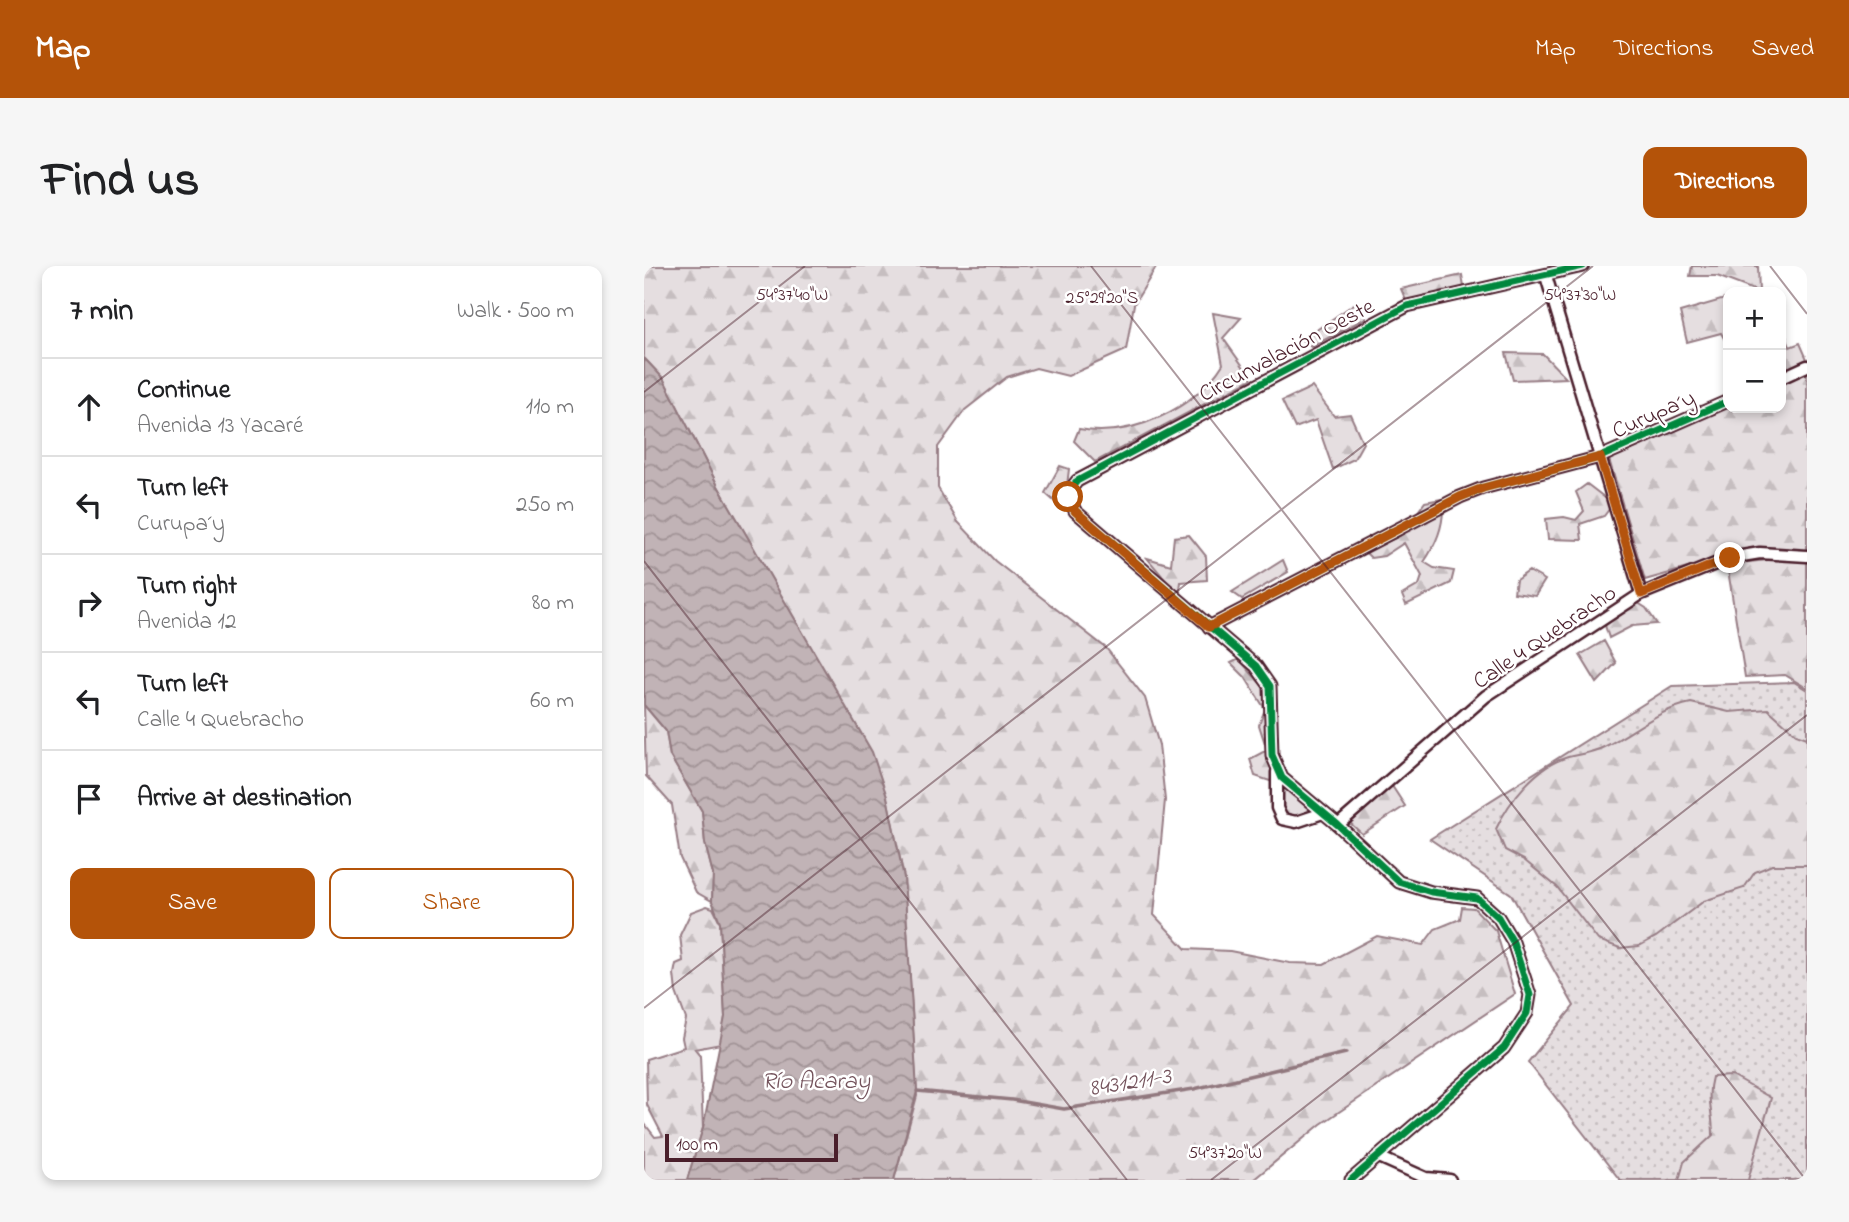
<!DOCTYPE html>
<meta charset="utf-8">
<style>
:root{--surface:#fff;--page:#f6f6f6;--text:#202124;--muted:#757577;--line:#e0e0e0;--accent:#b45309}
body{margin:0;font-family:"Indie Flower",sans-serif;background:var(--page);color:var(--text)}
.controls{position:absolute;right:21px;top:21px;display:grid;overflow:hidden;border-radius:14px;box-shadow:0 4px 10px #0003}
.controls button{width:63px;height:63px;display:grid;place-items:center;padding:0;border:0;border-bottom:2px solid var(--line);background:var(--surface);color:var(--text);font:35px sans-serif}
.scale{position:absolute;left:21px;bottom:18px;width:173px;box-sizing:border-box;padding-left:7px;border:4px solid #4a1f2b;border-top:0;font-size:19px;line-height:24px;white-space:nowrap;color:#4a1f2b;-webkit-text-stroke:5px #fff;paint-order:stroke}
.stop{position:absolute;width:21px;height:21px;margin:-16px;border:5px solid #b45309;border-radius:50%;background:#fff}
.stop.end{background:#b45309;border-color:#fff;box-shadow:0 2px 7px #0008}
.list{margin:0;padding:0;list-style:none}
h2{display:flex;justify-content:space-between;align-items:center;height:91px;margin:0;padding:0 28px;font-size:30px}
h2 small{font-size:23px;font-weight:400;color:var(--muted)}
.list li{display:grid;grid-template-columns:46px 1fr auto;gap:21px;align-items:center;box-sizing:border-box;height:98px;padding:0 28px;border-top:2px solid var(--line)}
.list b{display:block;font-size:26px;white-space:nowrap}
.list p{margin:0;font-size:23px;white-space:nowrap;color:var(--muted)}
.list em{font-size:23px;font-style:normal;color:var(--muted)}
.actions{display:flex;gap:14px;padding:21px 28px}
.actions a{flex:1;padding:16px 0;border:2px solid var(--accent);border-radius:14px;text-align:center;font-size:24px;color:var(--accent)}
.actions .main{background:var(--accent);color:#fff}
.icon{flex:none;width:38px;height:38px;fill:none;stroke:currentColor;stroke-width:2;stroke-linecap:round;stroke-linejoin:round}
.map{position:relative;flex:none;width:1163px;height:914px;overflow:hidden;border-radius:14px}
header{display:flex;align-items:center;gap:42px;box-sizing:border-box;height:98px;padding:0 35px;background:var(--accent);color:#fff}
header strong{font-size:33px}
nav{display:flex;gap:38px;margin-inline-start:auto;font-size:24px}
.intro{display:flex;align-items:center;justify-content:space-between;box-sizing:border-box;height:168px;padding:0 42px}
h1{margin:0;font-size:49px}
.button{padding:18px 32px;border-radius:14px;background:var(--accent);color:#fff;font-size:24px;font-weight:700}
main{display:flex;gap:42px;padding:0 42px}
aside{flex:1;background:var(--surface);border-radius:14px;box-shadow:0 4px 10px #0003}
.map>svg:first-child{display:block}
.grass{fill:url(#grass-dots);stroke:#987e86;stroke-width:2}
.forest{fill:url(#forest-firs);stroke:#987e86;stroke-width:2}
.water{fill:url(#water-waves);stroke:#91787e;stroke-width:2}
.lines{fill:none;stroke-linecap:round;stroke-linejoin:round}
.stream{stroke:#91787e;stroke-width:3.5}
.street-casing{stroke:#4a1f2b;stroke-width:15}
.street{stroke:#fff;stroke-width:10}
.cycleway-casing{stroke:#fff;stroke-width:11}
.cycleway{stroke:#00873e;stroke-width:7}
.route{stroke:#b45309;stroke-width:9}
.ticks{fill:none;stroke:#4a1f2b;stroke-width:2;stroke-opacity:0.45}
.labels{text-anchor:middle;stroke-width:5;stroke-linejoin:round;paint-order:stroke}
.street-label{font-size:23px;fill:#4a1f2b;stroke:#fff}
.water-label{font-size:24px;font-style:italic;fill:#74535c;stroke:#fff}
.ticks-label{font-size:18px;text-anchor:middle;fill:#4a1f2b;stroke:#fff;stroke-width:5;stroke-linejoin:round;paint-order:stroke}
</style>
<header>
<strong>Map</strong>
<nav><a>Map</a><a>Directions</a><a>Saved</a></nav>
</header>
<div class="intro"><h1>Find us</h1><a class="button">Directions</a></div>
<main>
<aside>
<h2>7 min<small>Walk · 500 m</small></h2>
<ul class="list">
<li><svg class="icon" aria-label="ahead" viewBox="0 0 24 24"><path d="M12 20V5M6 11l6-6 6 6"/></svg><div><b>Continue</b><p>Avenida 13 Yacaré</p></div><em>110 m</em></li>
<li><svg class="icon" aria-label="left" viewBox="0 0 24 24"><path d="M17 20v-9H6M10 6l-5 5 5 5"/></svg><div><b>Turn left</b><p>Curupa´y</p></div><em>250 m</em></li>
<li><svg class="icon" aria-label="right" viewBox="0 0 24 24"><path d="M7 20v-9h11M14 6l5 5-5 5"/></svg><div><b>Turn right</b><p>Avenida 12</p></div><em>80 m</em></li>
<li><svg class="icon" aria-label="left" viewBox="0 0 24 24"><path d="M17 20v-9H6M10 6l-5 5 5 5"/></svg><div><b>Turn left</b><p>Calle 4 Quebracho</p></div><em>60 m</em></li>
<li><svg class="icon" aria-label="arrive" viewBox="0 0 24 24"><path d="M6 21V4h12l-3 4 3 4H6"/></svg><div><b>Arrive at destination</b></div></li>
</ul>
<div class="actions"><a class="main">Save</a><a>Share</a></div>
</aside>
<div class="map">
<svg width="1163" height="914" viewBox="0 0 1163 914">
<defs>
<pattern id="grass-dots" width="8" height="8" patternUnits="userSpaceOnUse" patternTransform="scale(1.75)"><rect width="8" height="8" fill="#e5dee0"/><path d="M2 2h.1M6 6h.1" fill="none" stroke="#c6bec0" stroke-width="1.8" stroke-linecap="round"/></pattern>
<pattern id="forest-firs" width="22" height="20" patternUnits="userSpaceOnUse" patternTransform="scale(1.75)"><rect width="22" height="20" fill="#e5dee0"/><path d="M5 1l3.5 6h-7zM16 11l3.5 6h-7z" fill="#c6bec0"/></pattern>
<pattern id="water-waves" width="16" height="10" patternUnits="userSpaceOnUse" patternTransform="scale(1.75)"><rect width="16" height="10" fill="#c1b3b6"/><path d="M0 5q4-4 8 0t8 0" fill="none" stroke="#9f9194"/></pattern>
</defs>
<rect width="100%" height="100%" fill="#fff"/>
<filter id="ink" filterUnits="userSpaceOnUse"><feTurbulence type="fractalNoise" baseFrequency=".0143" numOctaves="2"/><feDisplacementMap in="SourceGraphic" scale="14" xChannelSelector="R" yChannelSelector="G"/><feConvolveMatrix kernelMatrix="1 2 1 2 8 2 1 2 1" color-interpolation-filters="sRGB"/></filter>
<g filter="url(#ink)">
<path class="grass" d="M1150 416 1163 424V914H976L884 796 930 740 867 628 786 573 1028 420Z"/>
<path class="forest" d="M0 0H513L490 38 482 84 424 110 392 102 363 111 321 144 294 181V222L314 256 351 295 462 382 501 432 515 479 521 534 510 649 542 683 586 685 646 697 680 698 733 670 779 679 791 663 816 653 818 641 830 642 852 665 871 728 677 858 609 914H250L273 830 260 612 243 531 227 486 74 220 19 112 0 92Z
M1048 0H1114L1115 26 1073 10H1046Z
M818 9 820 21 763 37 757 23Z
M1084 32V71L1081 74 1077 67 1043 76 1036 46Z
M713 36 722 52 667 81 658 74Z
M569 47 597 52 579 72 608 113 451 196 430 175 435 163C487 173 552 142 579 98Z
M1137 57 1146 81 1156 77 1163 93 1145 104 1137 87Z
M862 87 899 88 922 112 869 114Z
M1163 104V288L1104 285 1001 314 964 190 1084 138V142H1137V115Z
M668 121 690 150 706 148 719 177 710 193 689 203 672 154 651 162 638 135Z
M416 200 425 203 420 244 401 227Z
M943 218 969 238 960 250 936 258 938 274 904 273 902 253 920 251 932 254 940 245 932 226Z
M798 233C802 256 793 277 780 296L790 302 810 305 807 317 762 339 758 329 775 319 778 310 760 277 740 290 727 292 721 286 756 270 781 236Z
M545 269 562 290 563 314 537 316 535 330 503 292 527 299 530 271Z
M1135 293 1163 296V422L1141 409 1101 411 1083 298Z
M639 294 644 306 598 333 588 326Z
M885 305 901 314 891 330 870 327 872 314Z
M991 335 1002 342 1013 358 988 360 965 372 958 350Z
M960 375 972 397 953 417 936 389Z
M595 393 622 424V466L627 501 667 544V557L634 546 629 516 611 510 606 493 623 484 615 459 621 443 601 411 587 397Z
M1047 437 1085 446 1124 443 1152 468 1163 472V599H1128L1111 606 1100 622 1060 635 1012 671 995 680 976 682 954 674 913 621 880 594 861 584 852 563C865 535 892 500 924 491 936 488 948 487 960 481 991 466 1013 444 1047 437Z
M0 439 22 465 26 490 58 545 61 577 69 608 68 635 52 626 36 592 28 539 2 510Z
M748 520 761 540 718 568 704 555Z
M63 640 69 642 76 656 81 751 77 778 51 783 56 789 59 862 43 914H0V857L11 871 19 870 3 839 2 793 40 781 38 772 42 753 32 726 30 708 32 698 39 695 36 669 47 646Z
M1088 810 1127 832 1104 914H1035L1040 896 1069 869C1069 846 1062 833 1068 811Z"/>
<path class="water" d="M0 92 19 112 74 220 228 486 243 531 260 612 273 825 250 914H43L59 862 81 751 76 656 68 635 69 608 61 577 58 545 26 490 22 465 0 439Z"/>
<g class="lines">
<path class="stream" d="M273 825 368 834 420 843 550 823 702 787"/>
<defs>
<path id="street" d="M902 10 997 328
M1137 112 1163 100
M565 361 816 231 839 222 956 191 1084 135
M633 506V542L638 553 652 556 679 547
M694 559 842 430 997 328 1086 292 1116 287 1163 290
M735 891 782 912 806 914
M707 914 860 782 883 747 886 729 869 676 854 651 833 632 787 626 755 616 694 559 638 512 628 489 626 420 612 400 431 245 424 227 433 215 763 40 939 0"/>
</defs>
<use href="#street" class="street-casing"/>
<use href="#street" class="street"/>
<defs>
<path id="cycleway" d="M565 361 816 231 839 222 956 191 1084 135
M707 914 860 782 883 747 886 729 869 676 854 651 833 632 787 626 755 616 694 559 638 512 628 489 626 420 612 400 431 245 424 227 433 215 763 40 939 0"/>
</defs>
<use href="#cycleway" class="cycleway-casing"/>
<use href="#cycleway" class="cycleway"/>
</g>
</g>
<g class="lines" filter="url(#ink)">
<path class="route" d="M424 231 431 245 565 361 816 231 839 222 956 191 997 328 1086 292"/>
</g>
<path class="ticks" d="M447 0 1162 914M1126 0 1163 48M0 126 161 0M0 295 483 914M0 742 949 0M567 914 1163 449"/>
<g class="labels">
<g class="street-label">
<text transform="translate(642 83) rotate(-28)" y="8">Circunvalación Oeste</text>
<text transform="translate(1009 147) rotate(-24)" y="8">Curupa´y</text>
<text transform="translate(900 370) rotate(-34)" y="8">Calle 4 Quebracho</text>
</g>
<g class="water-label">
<text x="172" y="822">Río Acaray</text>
<text transform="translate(486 815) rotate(-9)" y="8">8431211-3</text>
</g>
</g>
<g class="ticks-label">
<text x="148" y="34">54°37'40"W</text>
<text x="936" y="34">54°37'30"W</text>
<text x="458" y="37">25°29'20"S</text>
<text x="581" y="892">54°37'20"W</text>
</g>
</svg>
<div class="controls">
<button>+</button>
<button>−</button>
</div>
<div class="scale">100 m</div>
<div class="stop" style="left:424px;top:231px"></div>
<div class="stop end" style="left:1086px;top:292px"></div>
</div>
</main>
